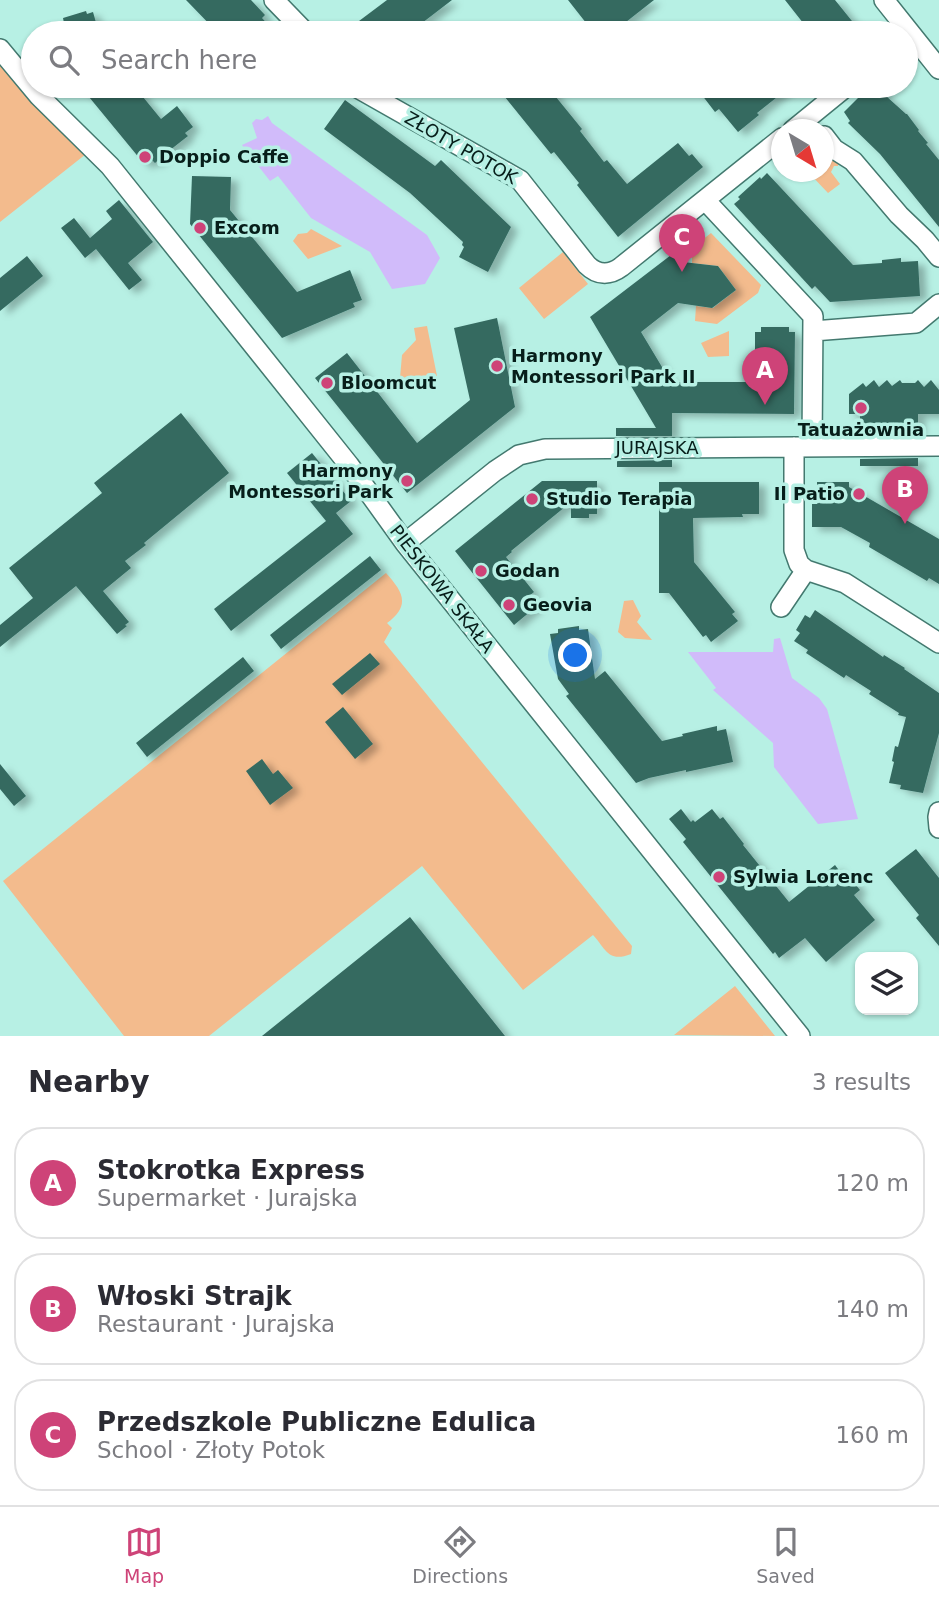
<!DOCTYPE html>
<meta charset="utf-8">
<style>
:root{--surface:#fff;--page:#f7f7f7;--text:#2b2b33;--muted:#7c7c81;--line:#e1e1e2;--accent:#ce4378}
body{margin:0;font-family:"DejaVu Sans",sans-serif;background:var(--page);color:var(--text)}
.controls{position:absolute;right:21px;bottom:21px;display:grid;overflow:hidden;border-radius:14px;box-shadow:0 2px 5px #0004}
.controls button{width:63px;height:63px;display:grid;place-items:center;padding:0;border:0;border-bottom:2px solid var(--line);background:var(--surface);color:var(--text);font:35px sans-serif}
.compass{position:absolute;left:771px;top:119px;width:63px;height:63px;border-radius:50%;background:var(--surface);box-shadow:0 2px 5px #0004;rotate:142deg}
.you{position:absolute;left:576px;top:656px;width:24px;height:24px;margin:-18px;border:5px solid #fff;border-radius:50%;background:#1a73e8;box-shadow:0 0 0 10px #1a73e833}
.badge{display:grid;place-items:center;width:46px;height:46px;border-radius:50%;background:var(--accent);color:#fff;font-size:23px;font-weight:700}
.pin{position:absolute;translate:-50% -58px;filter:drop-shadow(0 2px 4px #0008)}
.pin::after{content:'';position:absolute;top:37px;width:24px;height:21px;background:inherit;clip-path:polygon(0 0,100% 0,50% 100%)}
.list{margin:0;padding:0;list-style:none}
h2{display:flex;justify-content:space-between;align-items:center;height:91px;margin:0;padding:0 28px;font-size:30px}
h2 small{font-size:23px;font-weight:400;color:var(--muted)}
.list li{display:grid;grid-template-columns:46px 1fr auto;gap:21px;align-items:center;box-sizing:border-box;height:112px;margin:0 14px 14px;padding:0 14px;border:2px solid var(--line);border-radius:28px}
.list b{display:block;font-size:26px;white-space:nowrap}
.list p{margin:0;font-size:23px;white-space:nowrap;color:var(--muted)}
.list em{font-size:23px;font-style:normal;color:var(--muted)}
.icon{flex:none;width:38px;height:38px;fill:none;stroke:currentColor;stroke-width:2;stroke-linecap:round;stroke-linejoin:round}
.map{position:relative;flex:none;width:939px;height:1036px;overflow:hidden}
.search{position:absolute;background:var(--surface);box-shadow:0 2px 5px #0004;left:21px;right:21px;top:21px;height:77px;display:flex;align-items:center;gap:18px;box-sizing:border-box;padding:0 24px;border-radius:38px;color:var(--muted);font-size:26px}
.sheet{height:469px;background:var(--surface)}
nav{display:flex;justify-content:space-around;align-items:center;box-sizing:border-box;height:98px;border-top:2px solid var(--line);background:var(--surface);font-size:19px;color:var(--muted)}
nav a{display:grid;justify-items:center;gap:4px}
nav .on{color:var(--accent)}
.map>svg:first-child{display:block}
.green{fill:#f3bb8d}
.water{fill:#d1bbfa}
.building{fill:#356a61;filter:url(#shadow)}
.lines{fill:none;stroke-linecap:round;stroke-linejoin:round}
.minor-casing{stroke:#43796f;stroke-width:22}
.minor{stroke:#fff;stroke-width:19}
.poi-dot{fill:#ce4378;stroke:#b7f0e4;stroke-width:2.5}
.labels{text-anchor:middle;stroke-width:7;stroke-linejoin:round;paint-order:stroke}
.street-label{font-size:18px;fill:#071e1a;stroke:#b7f0e4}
.poi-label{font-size:18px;font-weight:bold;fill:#071e1a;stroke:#b7f0e4;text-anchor:start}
</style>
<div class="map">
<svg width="939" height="1036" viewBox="0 0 939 1036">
<defs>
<filter id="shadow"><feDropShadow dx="7" dy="4" stdDeviation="3.5" flood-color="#0004"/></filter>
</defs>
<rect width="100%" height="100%" fill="#b7f0e4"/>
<path class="green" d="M0 63 86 154 0 222Z
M824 150 839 160 838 166H834L831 172 840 184 828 193 808 172H824Z
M311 229 342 246 308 259 293 241 298 234 307 233Z
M711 233 761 285 758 293 717 324 695 321 696 306 713 308 736 290 718 266 692 263V248Z
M563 252 588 284 544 319 519 288Z
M427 326 438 381 400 378 402 355 416 340 414 328Z
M729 331V356L708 357 701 343Z
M386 573C403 592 411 605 387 623L392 628 384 642 632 946 631 954C608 963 606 949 593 935L523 990 422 866 209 1036H124L3 881Z
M633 600 641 616 637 622 652 640 625 638 618 632 624 601Z
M735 986 775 1036 674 1035Z"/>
<path class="water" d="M268 116 272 123 427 235 440 258 425 284 392 289 370 252 311 218 278 176 270 181 242 145 257 138 252 123 256 119 262 120Z
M780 638 792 678 819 698 827 709 858 819 818 824 774 767 773 743 713 690 716 688 688 652H773L774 639Z"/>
<path class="building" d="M186 0H251L265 15 262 18 276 33H218Z
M387 0H452L409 33H343Z
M568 0H654L612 33H594Z
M785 0H835L856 26 846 33H811Z
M86 11 87 14 93 12 99 33H41L64 23 63 18Z
M80 86H134L161 119 177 106 193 127 185 133 188 136 165 154 155 163 152 160 145 165Z
M496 86H547L582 129 580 131 604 162 607 160 627 184 678 143 689 156 692 154 703 167 618 237 577 185 579 183 554 152 551 154Z
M695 86H791L757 113 759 115 738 132 719 109 715 112Z
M876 87 906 114H907L919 130 918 131 928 143 926 144 939 160V227L880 154 848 123 850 121 844 112 868 88 872 92Z
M345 100 435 166 441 160 511 227 488 272 459 257 464 247 462 245 463 242 410 193 324 129Z
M767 173 853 265 882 263V260L901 258V262L918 261 920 296 830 302 815 286 812 289 734 204 740 199 738 197 760 177 761 179Z
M192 176 231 177 230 210 297 292 350 270 362 300 353 303 355 307 282 338 190 224Z
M119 200 153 242 128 263 142 280 129 290 96 249 85 258 61 228 74 218 90 238 112 219 106 211Z
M675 252 683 262 718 266 736 290 712 308 678 303 641 332 671 382H755V332H761V327H789V332H795L794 414 672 413V436H616V428H656L590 317Z
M27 256 43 276 0 311V278Z
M497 318 515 407 407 493 315 378 347 353 417 443 470 400 454 328Z
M874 380 879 387 887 380 892 386 900 380 902 383H915L918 380 924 387 931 380 939 390V414H918V434H860V414H849V394L863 383 866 387Z
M181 413 229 473 144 543 146 545 125 561 131 568 103 591 129 622 125 625 127 626 117 634 76 586 0 647V625L33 598 9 568 102 493 94 483Z
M312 453 351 501 336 513 353 534 231 631 214 609 326 521 287 473Z
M918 458V466H860V459Z
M672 460V467H617V461Z
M542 481H597V514H589V518H571V502L511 551 512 552 506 557 534 592 529 596 537 606 514 625 455 551Z
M659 482H759V514H742L743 517 693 518 694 562 735 612 732 614 738 621 711 642 706 635 703 637 669 593H659Z
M817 482H849V487L939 539V584L929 578 927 581 869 547 870 543 841 527H812V504H817Z
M370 556 381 570 281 649 270 635Z
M815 610 883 657 884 655 905 668 904 669 939 693V733L923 793 900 789 901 785 889 783 894 762 892 761 895 746 898 747 906 717 898 715 899 713 869 694 871 691 860 684 846 675 844 678 806 653 808 650 794 641 800 633 796 630 805 615 810 618Z
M579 626V630L588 629 595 679 605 671 662 741 683 736 682 734 717 726V731L726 729 733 762 686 772V770L649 778 636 783 566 696 569 694 558 679 550 634 558 633V629Z
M370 653 380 664 342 695 332 684Z
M243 657 254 671 147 757 136 743Z
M343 707 373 744 355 759 325 722Z
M262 759 273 774 278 770 293 788 270 805 246 771Z
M0 764 26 796 14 806 0 789Z
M681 809 691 822 693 820 695 822 712 809 720 819 723 817 744 844 743 845 789 902 835 865 844 877 847 874 860 890 854 895 875 920 826 962 805 938 779 958 775 952 773 954 683 842 686 839 669 819Z
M916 849 939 878V946L916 918 919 915 885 873Z
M410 917 505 1036H262Z"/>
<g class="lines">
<defs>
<path id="minor" d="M274 0 306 33
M884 0 939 69
M0 49 39 96 110 166 349 465 405 543 800 1036
M354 86 520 180 587 265C597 275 609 276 621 267L782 138
M793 130 847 86
M824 136 834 149 853 161 899 215 925 240 939 257
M705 200 813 316 812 447
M813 331 916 323 939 304
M794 447V550L799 564 806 570 845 583 939 643
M405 543 495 471 519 455 545 449 939 446
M781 607 806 570
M939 812 938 817 939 828"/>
</defs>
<use href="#minor" class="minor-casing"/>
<use href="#minor" class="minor"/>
</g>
<g class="poi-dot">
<circle cx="145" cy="157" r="7"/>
<circle cx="200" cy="228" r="7"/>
<circle cx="497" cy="366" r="7"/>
<circle cx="327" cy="383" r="7"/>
<circle cx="861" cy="408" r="7"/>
<circle cx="407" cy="481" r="7"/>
<circle cx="859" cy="494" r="7"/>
<circle cx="532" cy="499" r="7"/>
<circle cx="481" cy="571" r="7"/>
<circle cx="509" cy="605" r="7"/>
<circle cx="719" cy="877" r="7"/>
</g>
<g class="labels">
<g class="street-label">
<text transform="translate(461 148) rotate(30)" y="6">ZŁOTY POTOK</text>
<text x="657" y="454">JURAJSKA</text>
<text transform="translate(442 589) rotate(52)" y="6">PIESKOWA SKAŁA</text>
</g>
<g class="poi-label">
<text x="159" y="163">Doppio Caffe</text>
<text x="214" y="234">Excom</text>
<text x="511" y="362">Harmony<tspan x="511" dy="21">Montessori Park II</tspan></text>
<text x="341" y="389">Bloomcut</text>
<text x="861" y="436" text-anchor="middle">Tatuażownia</text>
<text x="393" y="477" text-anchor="end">Harmony<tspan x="393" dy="21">Montessori Park</tspan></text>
<text x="845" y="500" text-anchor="end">Il Patio</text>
<text x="546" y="505">Studio Terapia</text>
<text x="495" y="577">Godan</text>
<text x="523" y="611">Geovia</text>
<text x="733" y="883">Sylwia Lorenc</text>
</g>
</g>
</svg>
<div class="controls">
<button><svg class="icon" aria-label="layers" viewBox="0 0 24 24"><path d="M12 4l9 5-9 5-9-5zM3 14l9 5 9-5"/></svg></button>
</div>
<svg class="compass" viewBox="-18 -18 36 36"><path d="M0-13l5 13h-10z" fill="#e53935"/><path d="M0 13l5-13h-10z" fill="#7c7c81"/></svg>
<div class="you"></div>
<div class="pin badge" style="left:765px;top:405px">A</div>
<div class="pin badge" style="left:905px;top:524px">B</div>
<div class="pin badge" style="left:682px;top:272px">C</div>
<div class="search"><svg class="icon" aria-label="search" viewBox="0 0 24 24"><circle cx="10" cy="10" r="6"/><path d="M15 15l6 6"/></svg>Search here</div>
</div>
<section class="sheet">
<h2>Nearby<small>3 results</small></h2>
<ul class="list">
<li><span class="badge">A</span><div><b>Stokrotka Express</b><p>Supermarket · Jurajska</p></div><em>120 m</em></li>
<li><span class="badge">B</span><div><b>Włoski Strajk</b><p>Restaurant · Jurajska</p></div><em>140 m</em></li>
<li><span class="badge">C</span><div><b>Przedszkole Publiczne Edulica</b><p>School · Złoty Potok</p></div><em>160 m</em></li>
</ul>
</section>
<nav>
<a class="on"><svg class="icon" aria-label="map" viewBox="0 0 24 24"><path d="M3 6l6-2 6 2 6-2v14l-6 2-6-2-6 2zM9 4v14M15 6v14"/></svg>Map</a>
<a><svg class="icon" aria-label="directions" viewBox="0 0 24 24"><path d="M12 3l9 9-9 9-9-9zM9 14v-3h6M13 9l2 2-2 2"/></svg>Directions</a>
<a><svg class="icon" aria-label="saved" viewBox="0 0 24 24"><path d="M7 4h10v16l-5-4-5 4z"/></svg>Saved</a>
</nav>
